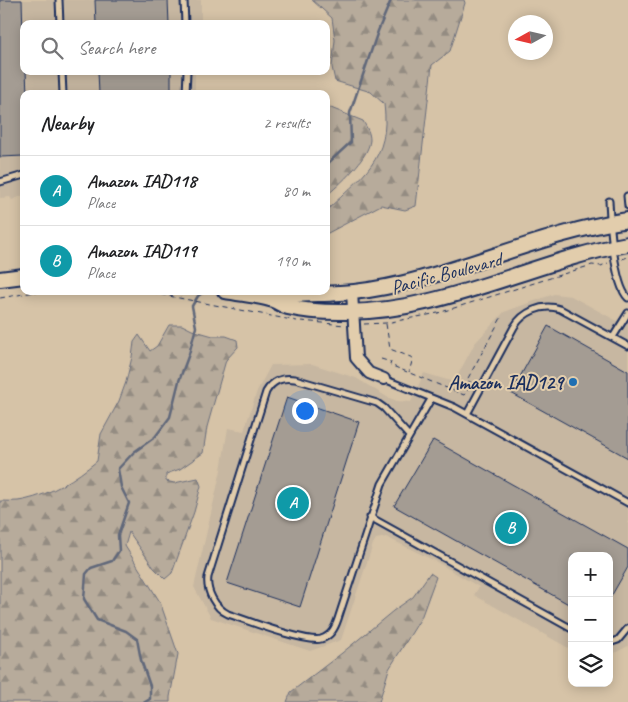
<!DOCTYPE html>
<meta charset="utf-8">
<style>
:root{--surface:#fff;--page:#f6f6f6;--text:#202124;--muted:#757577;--line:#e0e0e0;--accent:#b45309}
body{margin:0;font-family:Caveat,sans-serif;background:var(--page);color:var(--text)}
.controls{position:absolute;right:15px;bottom:15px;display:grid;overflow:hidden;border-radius:10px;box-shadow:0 2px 12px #0003}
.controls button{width:45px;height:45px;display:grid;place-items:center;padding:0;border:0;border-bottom:1px solid var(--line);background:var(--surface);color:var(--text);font:25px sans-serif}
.compass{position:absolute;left:508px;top:15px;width:45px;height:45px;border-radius:50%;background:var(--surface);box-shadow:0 2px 12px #0003;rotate:262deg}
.you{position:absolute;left:304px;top:410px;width:18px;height:18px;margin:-12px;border:4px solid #fff;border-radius:50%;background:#1a73e8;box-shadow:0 0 0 8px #1a73e833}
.badge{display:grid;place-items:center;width:32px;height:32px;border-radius:50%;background:var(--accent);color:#fff;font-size:16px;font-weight:700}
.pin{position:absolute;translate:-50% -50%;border:2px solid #fff;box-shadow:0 1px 5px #0006}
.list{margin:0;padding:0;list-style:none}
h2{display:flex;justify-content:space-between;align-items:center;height:65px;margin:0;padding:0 20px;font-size:21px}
h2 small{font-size:16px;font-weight:400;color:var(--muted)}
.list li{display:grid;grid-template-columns:32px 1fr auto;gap:15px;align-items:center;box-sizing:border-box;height:70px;padding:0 20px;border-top:1px solid var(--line)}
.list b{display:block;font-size:19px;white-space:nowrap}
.list p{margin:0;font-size:16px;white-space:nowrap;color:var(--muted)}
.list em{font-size:16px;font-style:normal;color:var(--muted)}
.icon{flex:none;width:28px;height:28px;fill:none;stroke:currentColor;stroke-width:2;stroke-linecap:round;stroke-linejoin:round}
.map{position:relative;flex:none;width:628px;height:702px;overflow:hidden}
.search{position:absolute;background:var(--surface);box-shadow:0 2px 12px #0003;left:20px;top:20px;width:310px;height:55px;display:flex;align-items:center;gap:12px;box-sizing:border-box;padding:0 18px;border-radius:10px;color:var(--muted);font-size:19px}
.panel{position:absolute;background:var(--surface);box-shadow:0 2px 12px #0003;left:20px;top:90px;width:310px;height:205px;border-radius:10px}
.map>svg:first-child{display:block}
.built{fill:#c7b7a1}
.forest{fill:url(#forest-firs);stroke:#696d7c}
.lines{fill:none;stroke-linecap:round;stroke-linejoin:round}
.stream{stroke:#61677a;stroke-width:2.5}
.building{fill:#a49c93;stroke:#1b2f5e}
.service-casing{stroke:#1b2f5e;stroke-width:9}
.minor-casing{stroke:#1b2f5e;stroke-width:14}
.secondary-casing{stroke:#1b2f5e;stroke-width:18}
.path{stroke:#1b2f5e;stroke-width:1;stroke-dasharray:5 4;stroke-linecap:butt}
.service{stroke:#e2cdac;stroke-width:5}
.minor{stroke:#e2cdac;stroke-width:10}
.secondary{stroke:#e2cdac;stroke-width:14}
.poi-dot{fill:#1f6fb2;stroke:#e2cdac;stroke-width:2}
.labels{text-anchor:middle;stroke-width:4;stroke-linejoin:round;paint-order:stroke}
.street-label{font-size:20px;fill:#1b2f5e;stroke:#e2cdac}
.poi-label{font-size:20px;font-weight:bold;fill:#1b2f5e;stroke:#e2cdac;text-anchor:end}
</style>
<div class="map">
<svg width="628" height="702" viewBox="0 0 628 702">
<defs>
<pattern id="forest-firs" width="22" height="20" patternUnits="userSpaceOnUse" patternTransform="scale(1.25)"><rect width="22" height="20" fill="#b7ab9b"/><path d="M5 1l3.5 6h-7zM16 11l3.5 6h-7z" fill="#948c82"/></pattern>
</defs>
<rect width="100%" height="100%" fill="#d6c3a7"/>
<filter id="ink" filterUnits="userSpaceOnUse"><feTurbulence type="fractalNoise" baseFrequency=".02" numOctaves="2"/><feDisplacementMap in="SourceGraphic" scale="10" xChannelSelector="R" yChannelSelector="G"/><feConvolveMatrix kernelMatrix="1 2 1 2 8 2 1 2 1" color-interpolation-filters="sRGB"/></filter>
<g filter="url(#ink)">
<path class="built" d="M0 0H201V24H24V71H195V94H24V195L12 200 10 197 0 198Z
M554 294 571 296 617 321 624 313 628 314V646L609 656V556H572V650L474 595 479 587 435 561 386 537 376 539 373 544 341 640 310 651 211 618 194 587 221 470 228 428 244 431 257 391 271 365 312 364 356 378 387 397 397 401 411 402 424 373 454 382 475 343 504 312Z"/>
<path class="forest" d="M312 0H464L465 3 450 51 432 65 416 206 405 210 381 205 326 234V211C363 175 391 160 384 104L371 92 335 81 332 67 335 40 332 18Z
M326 106 363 121C367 128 370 133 370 140 369 158 339 185 326 196Z
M169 325H182L192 330 213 336H226L237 340 238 347 226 360 207 427 203 453 180 469 166 474V481L174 483 198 478 201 486 194 512 172 573 165 579 154 568 129 532 125 546 160 602 178 654 170 697V702H0V501C8 501 16 502 24 500 52 494 75 479 97 461L101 434 119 401 126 382 132 357 134 342 139 335 150 351 157 346Z
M430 573 436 577 421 618 389 669 379 702H287L291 692 342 653 393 611 413 597Z"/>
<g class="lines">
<path class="stream" d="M326 165 351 142 350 113 378 31 391 0
M145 702 150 699V686L141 660 137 639 126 631 97 620 84 599 86 574 91 568 112 561 119 551 118 535 129 503 121 487 118 469 134 452 155 437 170 417 179 381 189 354 196 327 192 306 198 296 205 291"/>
</g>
<path class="building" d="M0 0H22L24 71H26L27 94H24V156L0 157Z
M95 0H168L169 24H96Z
M98 71H171V94H99Z
M548 326 628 371V458L511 393Z
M287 397 359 422 300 607 227 583Z
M433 440 628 549V567L609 600V556H572V606L394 506Z"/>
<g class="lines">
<defs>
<path id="service" d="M59 0 60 24
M184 0 185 24
M62 71 63 94
M186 94 187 71
M0 182 24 175
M627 196 628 206
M609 201C610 221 614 285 628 298
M613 337 628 313
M384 379 454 407 628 503
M467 414 514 327C523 312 542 303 560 309L628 346
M409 436 384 408 377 403 295 379C282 377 273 380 266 392L208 577C206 591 215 608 228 614 246 620 305 643 321 639 331 636 335 628 338 619L382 484 431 399
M370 517 572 629
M609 643 618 640 628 628"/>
<path id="minor" d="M352 292 356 358 369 373 384 379"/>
<path id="secondary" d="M0 279 24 276
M225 291C240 294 256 295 270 299 276 300 281 305 288 307 304 311 323 312 340 312 440 314 532 261 628 244
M271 299C294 293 317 295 340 293 361 292 383 288 404 283 479 265 551 231 628 220"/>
</defs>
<use href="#service" class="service-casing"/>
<use href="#minor" class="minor-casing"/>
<use href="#secondary" class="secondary-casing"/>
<path class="path" d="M622 259 628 257
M143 291 297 321
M0 298 41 291
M301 321 345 325
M364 324 386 323 438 313 592 265 601 266 608 263
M386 324 390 349 413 358 409 372
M381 359 391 362 390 365 464 395 473 384 467 380 501 318"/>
<use href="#service" class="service"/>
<use href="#minor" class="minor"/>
<use href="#secondary" class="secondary"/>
</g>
</g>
<circle class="poi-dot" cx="573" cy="382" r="5"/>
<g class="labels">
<g class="street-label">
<text transform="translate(446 273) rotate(-15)" y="7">Pacific Boulevard</text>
</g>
<g class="poi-label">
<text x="563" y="389">Amazon IAD129</text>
</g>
</g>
</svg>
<div class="controls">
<button>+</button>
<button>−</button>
<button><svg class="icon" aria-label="layers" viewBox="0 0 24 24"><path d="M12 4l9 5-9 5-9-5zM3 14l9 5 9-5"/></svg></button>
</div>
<svg class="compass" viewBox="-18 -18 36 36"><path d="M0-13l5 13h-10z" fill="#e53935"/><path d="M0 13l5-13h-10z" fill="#757577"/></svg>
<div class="you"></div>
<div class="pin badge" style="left:293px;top:503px;background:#0f9aa8">A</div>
<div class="pin badge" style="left:511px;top:528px;background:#0f9aa8">B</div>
<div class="search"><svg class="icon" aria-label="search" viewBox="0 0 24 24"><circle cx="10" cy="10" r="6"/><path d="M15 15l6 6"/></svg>Search here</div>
<section class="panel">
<h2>Nearby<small>2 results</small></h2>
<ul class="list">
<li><span class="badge" style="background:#0f9aa8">A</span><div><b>Amazon IAD118</b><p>Place</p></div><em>80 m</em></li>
<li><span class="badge" style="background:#0f9aa8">B</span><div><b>Amazon IAD119</b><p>Place</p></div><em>190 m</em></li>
</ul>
</section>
</div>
